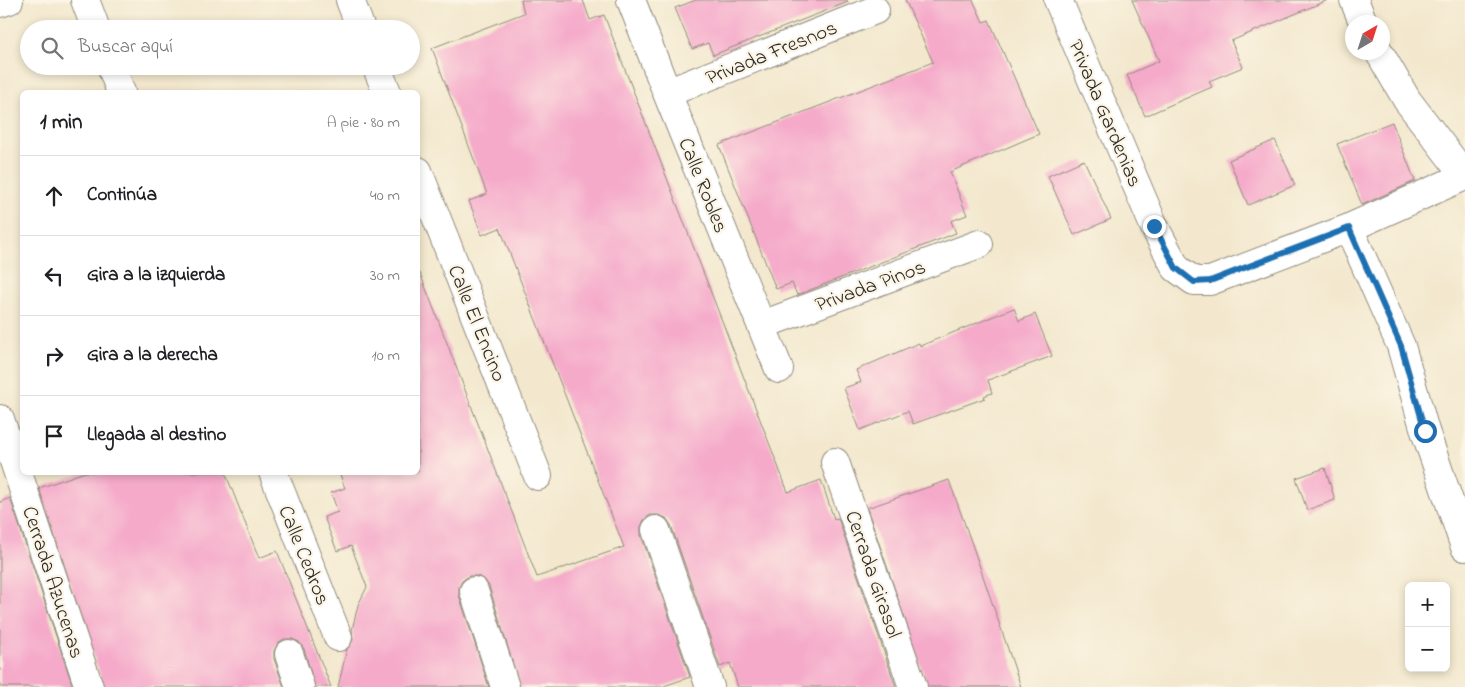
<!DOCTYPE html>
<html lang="es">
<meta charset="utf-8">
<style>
:root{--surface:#fff;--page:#f6f6f6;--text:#202124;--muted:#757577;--line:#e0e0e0}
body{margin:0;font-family:"Indie Flower",sans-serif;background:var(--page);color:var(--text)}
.controls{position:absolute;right:15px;bottom:15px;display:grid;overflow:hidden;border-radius:8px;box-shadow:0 2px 8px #0003}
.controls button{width:45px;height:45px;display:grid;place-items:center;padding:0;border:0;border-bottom:1px solid var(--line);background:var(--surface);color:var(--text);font:25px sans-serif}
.compass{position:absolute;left:1345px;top:15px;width:45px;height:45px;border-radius:50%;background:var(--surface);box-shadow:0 2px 8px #0003;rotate:39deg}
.stop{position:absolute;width:15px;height:15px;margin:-11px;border:4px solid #1f6fb2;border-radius:50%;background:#fff}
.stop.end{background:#1f6fb2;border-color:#fff;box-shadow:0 1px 5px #0008}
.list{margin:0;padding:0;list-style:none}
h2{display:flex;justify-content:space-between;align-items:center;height:65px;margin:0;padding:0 20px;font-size:21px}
h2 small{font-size:16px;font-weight:400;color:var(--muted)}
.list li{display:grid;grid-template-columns:32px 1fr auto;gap:15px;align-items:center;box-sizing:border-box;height:80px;padding:0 20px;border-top:1px solid var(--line)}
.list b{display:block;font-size:19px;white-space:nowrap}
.list em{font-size:16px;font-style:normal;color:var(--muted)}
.icon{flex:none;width:28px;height:28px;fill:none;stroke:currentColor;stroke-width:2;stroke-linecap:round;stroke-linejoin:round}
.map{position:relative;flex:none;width:1465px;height:687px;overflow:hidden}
.search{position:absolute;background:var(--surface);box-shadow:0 2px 8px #0003;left:20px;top:20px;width:400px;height:55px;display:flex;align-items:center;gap:12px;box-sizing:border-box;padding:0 18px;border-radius:28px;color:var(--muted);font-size:19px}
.panel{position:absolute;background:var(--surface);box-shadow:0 2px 8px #0003;left:20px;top:90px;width:400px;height:385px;border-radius:8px}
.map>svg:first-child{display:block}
.building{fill:#f5aaca}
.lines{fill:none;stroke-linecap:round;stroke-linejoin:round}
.minor-casing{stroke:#8f8a7c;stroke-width:30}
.minor{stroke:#fff;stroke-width:28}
.route{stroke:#1f6fb2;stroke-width:6}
.labels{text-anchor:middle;stroke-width:4.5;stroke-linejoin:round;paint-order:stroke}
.street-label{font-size:21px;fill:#2b2b2b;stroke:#fcf5e5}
</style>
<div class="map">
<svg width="1465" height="687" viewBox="0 0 1465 687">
<rect width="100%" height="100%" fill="#fcf5e5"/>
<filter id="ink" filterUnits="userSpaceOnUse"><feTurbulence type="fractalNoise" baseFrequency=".02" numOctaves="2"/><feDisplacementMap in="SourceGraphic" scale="10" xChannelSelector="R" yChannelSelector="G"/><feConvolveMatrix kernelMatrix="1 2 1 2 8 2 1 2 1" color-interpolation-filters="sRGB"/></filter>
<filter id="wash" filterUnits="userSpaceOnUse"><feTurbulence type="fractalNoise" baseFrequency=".0096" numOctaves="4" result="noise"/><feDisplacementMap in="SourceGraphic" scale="20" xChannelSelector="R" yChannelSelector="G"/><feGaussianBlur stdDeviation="1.12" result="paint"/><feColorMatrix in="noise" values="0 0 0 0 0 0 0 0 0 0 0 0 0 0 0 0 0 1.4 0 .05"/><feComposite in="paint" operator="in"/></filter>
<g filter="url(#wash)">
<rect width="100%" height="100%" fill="#f3e8ce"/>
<g id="blocks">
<path class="building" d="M521 0H583L590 20 604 15 788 492 821 480 834 519 838 518 896 687H738L730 663 720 667 671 525 666 518 658 515H650L644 520 641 527V535L690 677 661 687H520L489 586 484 579 477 576H469L462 581 459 587V595L489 687H338L347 649 353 640 352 630 358 605 367 587 351 546 337 551 324 517 338 512 331 493 345 488 339 472H418V273H420L537 577 624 547 500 228 482 235 469 201 487 194 432 48 524 13Z
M696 0H847L848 2 713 55 708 43 692 49 675 8Z
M905 0H973L983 22 989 20 1039 134 950 172 967 215 951 221 956 233 797 295 792 283 776 289 719 145 933 62Z
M1132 0H1328L1231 41 1243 67 1209 81 1212 87 1145 116 1127 75 1159 61Z
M1392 122 1415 181 1362 205 1337 144Z
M1275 140 1295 185 1248 205 1229 160Z
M1084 160 1111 219 1074 235 1048 176Z
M1014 308 1019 321 1035 314 1052 356 988 380 992 393 984 396 985 398 913 424 908 411 860 430 844 388 861 382 856 370 919 343 920 346Z
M1325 468 1335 500 1307 510 1296 478Z
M85 472H225L259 558 277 551 331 687H315L304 649 299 642 292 639H284L278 643 274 651V659L284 687H104L39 488Z
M949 480 973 547 1021 687H928L867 508Z
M10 498 73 687H0V502Z"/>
</g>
</g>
<g filter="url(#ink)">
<use href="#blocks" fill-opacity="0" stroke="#8f8a7c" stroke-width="1"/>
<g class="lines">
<defs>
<path id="minor" d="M85 0 96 29
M350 0 361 29
M631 0 667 93 779 369
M1058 0 1154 226 1176 268 1194 281H1210L1349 228 1465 176
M1354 0 1363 22
M0 3 9 0
M1379 52 1407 100 1465 176
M111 66 121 92
M376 66 387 92
M667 93 875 10
M418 171 538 476
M1349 228 1401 346 1425 431 1465 547
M762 325 979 244
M0 419 89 687
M835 462 913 687
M273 472 338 637
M656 530 710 687
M474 591 505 687
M289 654 300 687"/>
</defs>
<use href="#minor" class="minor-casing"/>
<use href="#minor" class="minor"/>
</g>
</g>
<g class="lines" filter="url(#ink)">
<path class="route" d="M1154 226 1176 268 1194 282 1210 281 1349 228 1401 346 1425 431"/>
</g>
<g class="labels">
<g class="street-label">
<text transform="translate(771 52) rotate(-22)" y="7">Privada Fresnos</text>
<text transform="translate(1106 113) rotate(67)" y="7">Privada Gardenias</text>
<text transform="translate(704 185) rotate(68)" y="7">Calle Robles</text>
<text transform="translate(870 285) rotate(-20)" y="7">Privada Pinos</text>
<text transform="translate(478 323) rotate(68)" y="7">Calle El Encino</text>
<text transform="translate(305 555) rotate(68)" y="7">Calle Cedros</text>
<text transform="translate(874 574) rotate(71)" y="7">Cerrada Girasol</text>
<text transform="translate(54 582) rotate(72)" y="7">Cerrada Azucenas</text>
</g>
</g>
</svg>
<div class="controls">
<button>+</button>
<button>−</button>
</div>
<svg class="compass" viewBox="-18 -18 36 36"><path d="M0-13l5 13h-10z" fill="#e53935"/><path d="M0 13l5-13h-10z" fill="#757577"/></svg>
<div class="stop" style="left:1425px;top:431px"></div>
<div class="stop end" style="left:1154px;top:226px"></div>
<div class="search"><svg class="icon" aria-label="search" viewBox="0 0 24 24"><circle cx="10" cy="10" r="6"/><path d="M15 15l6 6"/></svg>Buscar aquí</div>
<section class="panel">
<h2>1 min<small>A pie · 80 m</small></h2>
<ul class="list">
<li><svg class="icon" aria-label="ahead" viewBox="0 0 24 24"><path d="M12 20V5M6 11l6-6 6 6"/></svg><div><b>Continúa</b></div><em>40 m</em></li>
<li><svg class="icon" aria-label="left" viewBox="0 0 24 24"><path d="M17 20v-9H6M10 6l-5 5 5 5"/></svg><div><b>Gira a la izquierda</b></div><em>30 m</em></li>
<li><svg class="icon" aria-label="right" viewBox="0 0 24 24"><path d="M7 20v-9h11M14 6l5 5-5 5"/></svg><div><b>Gira a la derecha</b></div><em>10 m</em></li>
<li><svg class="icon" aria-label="arrive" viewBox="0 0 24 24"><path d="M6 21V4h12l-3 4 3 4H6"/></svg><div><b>Llegada al destino</b></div></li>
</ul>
</section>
</div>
